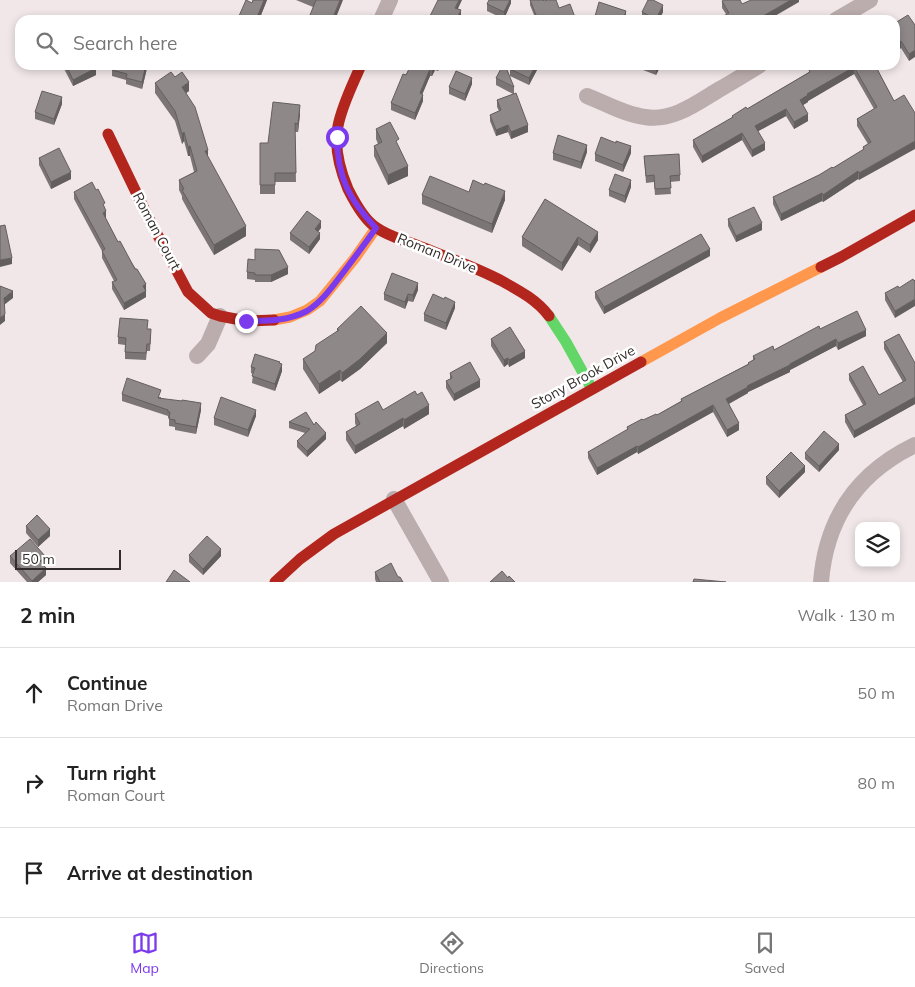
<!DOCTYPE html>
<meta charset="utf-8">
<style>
:root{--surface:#fff;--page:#f6f6f6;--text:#222;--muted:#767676;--line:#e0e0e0;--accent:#7c3aed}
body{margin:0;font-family:Mulish,sans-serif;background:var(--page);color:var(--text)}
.controls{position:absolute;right:15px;bottom:15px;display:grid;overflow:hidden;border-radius:10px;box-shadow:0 2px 8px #0003}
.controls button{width:45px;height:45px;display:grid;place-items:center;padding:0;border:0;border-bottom:1px solid var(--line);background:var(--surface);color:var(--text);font:25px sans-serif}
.scale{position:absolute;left:15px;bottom:12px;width:106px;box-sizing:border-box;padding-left:5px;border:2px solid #322c2c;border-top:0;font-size:14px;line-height:18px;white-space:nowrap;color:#322c2c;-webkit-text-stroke:4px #fff;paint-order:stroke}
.stop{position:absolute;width:15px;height:15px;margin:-11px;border:4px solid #7c3aed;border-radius:50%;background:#fff}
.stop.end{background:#7c3aed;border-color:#fff;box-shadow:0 1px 5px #0008}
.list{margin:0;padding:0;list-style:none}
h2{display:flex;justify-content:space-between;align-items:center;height:65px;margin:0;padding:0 20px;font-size:21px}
h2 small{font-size:16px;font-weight:400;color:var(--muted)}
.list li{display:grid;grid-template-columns:32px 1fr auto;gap:15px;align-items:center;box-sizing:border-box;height:90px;padding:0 20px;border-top:1px solid var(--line)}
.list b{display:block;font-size:19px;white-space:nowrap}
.list p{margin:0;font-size:16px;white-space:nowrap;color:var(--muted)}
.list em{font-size:16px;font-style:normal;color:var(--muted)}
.icon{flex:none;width:28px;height:28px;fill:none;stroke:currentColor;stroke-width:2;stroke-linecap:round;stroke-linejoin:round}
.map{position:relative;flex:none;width:915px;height:582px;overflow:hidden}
.search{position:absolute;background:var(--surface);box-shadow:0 2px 8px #0003;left:15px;right:15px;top:15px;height:55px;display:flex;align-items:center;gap:12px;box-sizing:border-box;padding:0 18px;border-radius:15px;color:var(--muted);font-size:19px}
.sheet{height:335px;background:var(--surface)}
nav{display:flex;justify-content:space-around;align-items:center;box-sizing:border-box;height:70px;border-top:1px solid var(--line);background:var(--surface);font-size:14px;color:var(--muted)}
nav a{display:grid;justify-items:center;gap:2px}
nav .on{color:var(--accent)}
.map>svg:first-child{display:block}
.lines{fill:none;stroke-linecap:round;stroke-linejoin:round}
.street{stroke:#bbacad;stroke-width:16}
.fast{stroke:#63d668;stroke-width:11}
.slow{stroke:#ff974d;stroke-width:11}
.jam{stroke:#b3261e;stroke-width:11}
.wall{fill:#7b7575}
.shaded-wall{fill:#645f5f}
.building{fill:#8f8888;stroke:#645f5f}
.route{stroke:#7c3aed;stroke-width:6}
.labels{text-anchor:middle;stroke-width:5;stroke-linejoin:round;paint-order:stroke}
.street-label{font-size:14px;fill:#322c2c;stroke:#fff}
</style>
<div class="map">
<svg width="915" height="582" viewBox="0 0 915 582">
<rect width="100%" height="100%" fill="#f1e7e8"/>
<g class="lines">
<path class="street" d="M381 20 390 0
M836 20 870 0
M587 96C605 103 626 115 645 117 673 122 698 102 720 89 734 81 747 73 760 65
M197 356 208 344 220 316
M394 499 441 582
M821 582C826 518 857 473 915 445"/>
<path class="fast" d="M549 316 566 342 592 389"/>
<path class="slow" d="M274 320 290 317 307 310 320 301 355 258 376 228
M641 362 720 318 821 267"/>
<path class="jam" d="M361 65C353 84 342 105 338 126 334 146 340 170 348 189 354 201 365 221 377 228 388 236 403 240 416 245 444 256 473 266 500 280 518 290 536 299 549 316
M108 134 148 217 188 292 211 313 220 316 246 321 274 320
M821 267 841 257 915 215
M275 582 300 559 334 534 641 362"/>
</g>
<path class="wall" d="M253 0H267L259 20H239V16L252 3Z
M296 0H343L313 7Z
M511 0V3L504 19 487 11V4Z
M530 0H543L544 1 559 8 576 20H536L530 5Z
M799 0V2L726 14 722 8V1L742 4Z
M642 12H663L659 20H644L642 19Z
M895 23 915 25 909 61 901 48 895 52Z
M62 65H94L96 75 73 86Z
M147 65V68L142 89 126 84V80L112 76V70Z
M411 65H441L438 71 435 70 432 76H430L422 94 423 101 415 120 391 110V103L406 75Z
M512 65H537V70L529 85 510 76V69Z
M630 65H661L656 75Z
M875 65 894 101 859 180 858 179 823 202 822 201 781 221 773 204V197L833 168 863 150V147L868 144 857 126V119L874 109 854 74 808 101V102L803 105 808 121 794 129 786 116 758 131 765 150 752 157 742 140 702 163 693 147V140L732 118V116L747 109 809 72V70Z
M496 78 514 87V94L528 132 511 139 508 132 496 136 490 121V115L499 111 497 107V100L513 94 496 85Z
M155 83 189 91 186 93 208 157 246 236 214 255 193 219 182 199V196L179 190V180L194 172 190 156H188L184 141 182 144 175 121 155 93Z
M472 84 465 101 449 94V87Z
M62 104 54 125 35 119V112Z
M300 114 298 132H295L296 182H275V194H260V143H268Z
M376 129 399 147 408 176 388 185 374 156V146L378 144 376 139Z
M616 143 631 153 623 172 595 161V154Z
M587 152 581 169 553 160V153Z
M644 156 680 175V181L670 182 671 194 655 195 654 182 646 183Z
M39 158 71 179 51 189 39 165Z
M484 185 505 200 492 233 422 204V195L469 192Z
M631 187 625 203 609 196V190Z
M74 192 105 208 106 218V219L118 242 146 284V297L124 310 112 289V282L114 281 102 258V251L74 199Z
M545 199 598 240 590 253 578 245 562 271 522 246V237Z
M728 219 762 230 736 242 728 226Z
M321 228 318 231 320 239 309 254 290 240V233Z
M710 256 604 314 595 298V292Z
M247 272 288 274 271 282H255V280L247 279Z
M899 288 895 318 885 300V293Z
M418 290 413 302 408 301 405 309 384 300V294Z
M455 308 446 330 424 321V314Z
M147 329 151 336 150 351H147L146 360 125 359V345L118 344V337Z
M337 329 387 343 360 369 342 382 340 380 319 394 303 369V359L315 351 337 331Z
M820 329 866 336 838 350 836 346 790 370V372L748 392V393L729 404 739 430 727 437 713 412 638 454 637 452 597 475 588 458V452L627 430V427L657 415 681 401V399L748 364V363L753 360V356L774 350Z
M899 334 915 404 854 438 845 422V415L863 405 849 380V374L879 395 903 382 884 349V342Z
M491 339 525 358 509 367 508 364 504 367 491 346Z
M280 364 282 371 275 391 252 383 253 374 251 373V367Z
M450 373 480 387 454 401 446 388V381L450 379Z
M122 394 161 397V398L201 410 196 434 175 430V427L169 426V418H168V416L122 401Z
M383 410 429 414 404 429 403 426 355 454 346 440V432L356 426 355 423V414Z
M256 416 248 437 214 425V418Z
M289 422 314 425 326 439 307 457 297 447V441L305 433 289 428Z
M839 450 819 472 805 459V453Z
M805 472 779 498 766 484V477Z
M26 526 50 536 38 547 26 533Z
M189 555 221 556 203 575 189 562Z
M10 556 45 563 43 565 46 575 38 582H27L10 563Z
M375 572 398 577 403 582H376L375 579Z"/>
<path class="shaded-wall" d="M264 0H267L259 20H256Z
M340 0H343L335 20H332Z
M459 0H462L455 15V8Z
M510 0H511V3L504 19V12Z
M791 0H799V2L768 20H756Z
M663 5V12L659 20H656Z
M461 10V17L459 20H456Z
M626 11V17L625 20H623Z
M901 41V48L895 52V45Z
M915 50V57L909 61V54Z
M146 65H147V68L142 89V82Z
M434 65H435V70L432 76V70Z
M438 65H441L438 71Z
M535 65H537V70L529 85V78Z
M658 65H661L656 75V69Z
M854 67V74L808 101V102L800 107V100L807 94Z
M96 68V75L73 86V80Z
M430 69V76L420 100V93Z
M472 78V84L465 101V94Z
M189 82V91L182 96V87Z
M423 95V101L415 120V113Z
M62 97V104L54 125V119Z
M300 105V114L298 132V124Z
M786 109V116L755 133V126Z
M808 114V121L794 129V122Z
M508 125V132L496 136V130Z
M528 125V132L511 139V132Z
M184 132V141L182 144V134Z
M742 133V140L702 163V156Z
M915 141V149L859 180V173Z
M765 143V150L752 157V150Z
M587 145V152L581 169V162Z
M190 146V156H188V147Z
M631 146V153L623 172V165Z
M208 150V159L205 151Z
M408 166V176L388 185V175Z
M858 171V179L823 202V195Z
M71 172V179L51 189V182Z
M631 180V187L625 203V196Z
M505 191V200L492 233V224Z
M822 193V201L781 221V214Z
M106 211V218L103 220V213Z
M321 221V228L315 236V229Z
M762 223V230L736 242V236Z
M246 226V236L214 255V245Z
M598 232V240L590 253V245Z
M320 233V239L309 254V247Z
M578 237V245L562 271V263Z
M710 249V256L604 314V307Z
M12 258V264L0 267V260Z
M288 267V274L271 282V275Z
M418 283V290L413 302V295Z
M146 284V297L124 310V303L143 286Z
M13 291V298L4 305V298Z
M408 294V301L405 309V302Z
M915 299V306L895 318V311Z
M455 302V308L446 330V323Z
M5 314V321L0 325V318Z
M866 330V336L838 350V343Z
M387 333V343L360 369 342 382V373Z
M836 339V346L790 370V372L748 392V393L726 405V399L747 386Z
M525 351V358L509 367V360Z
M508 358V364L504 367V360Z
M282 364V371L275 391V384Z
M340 370V380L319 394V384Z
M480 380V387L454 401V394Z
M915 397V404L854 438V431Z
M201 403V410L196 434V427Z
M429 405V414L404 429V420Z
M713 405V412L638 454V447Z
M256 410V416L248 437V430Z
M403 418V426L355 454V446Z
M739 423V430L727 437V430Z
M326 433V439L307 457V451Z
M839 444V450L819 472V466Z
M637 446V452L597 475V468Z
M805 466V472L779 498V491Z
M50 529V536L38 547V540Z
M221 549V556L203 575V569Z
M45 556V563L40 568V561Z
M46 568V575L38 582H32V581Z"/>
<path class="building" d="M246 0 252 3 253 0H264L256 20H250L239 16Z
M316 0H340L332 20H308Z
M438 0H459L455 8 461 10 456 20H428Z
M489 0H510L504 12 487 4Z
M530 0H543L544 1 547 0H556L559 8 570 4 576 20H538Z
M648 0H653L663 5 656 19 642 12Z
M724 0H740L742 4 751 0H791L756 20H716L729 13 722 1Z
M599 2 626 11 623 20H594Z
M908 15 915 25V50L909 54 901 41 895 45V23Z
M66 65H94L96 68 73 80Z
M114 65H146L142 82 126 78 127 74 112 70Z
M411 65H434L432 70 430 69 420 93 423 95 415 113 391 103 403 74 406 75Z
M503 65H505L514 87 496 78Z
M512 65H536L529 78 510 69Z
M647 65H658L656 69Z
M819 65H875L894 101 904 95 915 113V141L859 173 858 171 823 195 822 193 781 214 773 197 819 175 832 167 833 168 864 149 863 147 871 142 857 119 877 107 854 67 807 94 808 95 800 100 808 114 794 122 786 109 755 126 765 143 752 150 742 133 702 156 693 140 733 117 732 116 746 107 747 109 769 96 810 72 809 70Z
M456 71 472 78 465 94 449 87Z
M171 72 175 77 182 72 189 82 182 87 195 107 208 150 205 151 246 226 214 245 193 209 182 190 184 189 179 180 197 171 190 146 188 147 184 132 182 134 175 111 155 83Z
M42 91 62 97 54 119 35 112Z
M516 93 528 125 511 132 508 125 496 130 490 115 501 110 497 100Z
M273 102 300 105 298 124 295 123 296 173H275V185H260V143H268Z
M390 122 399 139 396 141 408 166 388 175 374 146 382 142 376 129Z
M558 135 587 145 581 162 553 153Z
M601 137 616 143V141L631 146 623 165 595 154Z
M59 148 71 172 51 182 39 158Z
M679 154 680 175 670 176 671 188 655 189 654 175 646 176 644 156Z
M615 174 631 180 625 196 609 190Z
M430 176 469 192 473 180 484 185 485 183 505 191 492 224 422 195Z
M92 182 96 190 98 189 105 203 103 204 106 211 103 213 118 242 120 241 135 269H137L146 284 143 286 146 291 124 303 112 282 117 280 102 251 105 249 74 192Z
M545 199 598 232 590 245 578 237 562 263 522 237Z
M754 207 762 223 736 236 728 219Z
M307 211 321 221 315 229 320 233 309 247 290 233Z
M5 225 12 258 0 260V226Z
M701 234 710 249 604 307 595 292Z
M255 249 279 250 288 267 271 275H255V273L247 272 248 259 255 260Z
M392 273 418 283 413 295 408 294 405 302 384 294Z
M913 279 914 281 915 280V299L895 311 885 293 898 286 899 288Z
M0 286 13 291 4 298 5 314 0 318Z
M433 294 444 299 445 297 455 302 446 323 424 314Z
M361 306 387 333 360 359 342 373 340 370 319 384 303 359 315 351 316 345 339 330 337 329Z
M857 311 866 330 838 343 836 339 790 364V365L747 386 748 387 726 399 739 423 727 430 713 405 638 447 637 446 597 468 588 452 628 429 627 427 642 419 643 420 656 414 657 415 682 401 681 399 749 364 748 363 755 359 753 356 773 346 774 350 819 326 820 329Z
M120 318 148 320 147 329H151L150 344H147L146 353 125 352 126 338 118 337Z
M510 327 525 351 509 360 508 358 504 360 491 339Z
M899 334 915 363V397L854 431 845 415 866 404 849 374 863 366 879 395 906 380 884 342Z
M255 354 280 362 279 363 282 364 275 384 252 376 255 368 251 367Z
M470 362 480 380 454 394 446 381 452 378 450 373Z
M127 378 161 390 158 398 182 401V400L201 403 196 427 175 423V420L169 419 170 412H168V410L122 394Z
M415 391 417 395 422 392 429 405 404 420 403 418 355 446 346 432 360 424 355 414 378 401 383 410Z
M221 397 256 410 248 430 214 418Z
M306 412 314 425 316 422 326 433 307 451 297 441 310 429 289 422Z
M824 431 839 444 819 466 805 453Z
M791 452 805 466 779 491 766 477Z
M37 515 50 529 38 540 26 526Z
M207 536 221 549 203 569 189 555Z
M30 539 45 556 40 561 46 568 32 581 10 556Z
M391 563 398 577H400L403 582H380L375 572Z
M174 570 190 582H166Z
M502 571 508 578 509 576 515 582H490Z
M694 579 726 582H693Z"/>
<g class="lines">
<path class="route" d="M246 321C267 321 288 321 307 311 320 303 330 290 339 278 352 261 364 245 376 228 349 200 337 176 337 137"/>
</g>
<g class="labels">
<g class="street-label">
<text transform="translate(157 231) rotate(62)" y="5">Roman Court</text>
<text transform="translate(437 253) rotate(22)" y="5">Roman Drive</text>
<text transform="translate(583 377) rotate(-29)" y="5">Stony Brook Drive</text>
</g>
</g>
</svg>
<div class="controls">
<button><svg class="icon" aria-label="layers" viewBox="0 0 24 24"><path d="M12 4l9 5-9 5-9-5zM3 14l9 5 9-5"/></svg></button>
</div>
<div class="scale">50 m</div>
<div class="stop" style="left:337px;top:137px"></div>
<div class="stop end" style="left:246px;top:321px"></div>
<div class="search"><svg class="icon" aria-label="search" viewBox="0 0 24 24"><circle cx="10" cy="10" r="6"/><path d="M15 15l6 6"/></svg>Search here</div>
</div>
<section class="sheet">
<h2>2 min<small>Walk · 130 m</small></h2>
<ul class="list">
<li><svg class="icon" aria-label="ahead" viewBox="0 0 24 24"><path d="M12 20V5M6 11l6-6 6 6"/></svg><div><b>Continue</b><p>Roman Drive</p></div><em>50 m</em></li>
<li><svg class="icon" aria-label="right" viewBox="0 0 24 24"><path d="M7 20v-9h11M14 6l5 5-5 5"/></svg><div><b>Turn right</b><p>Roman Court</p></div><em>80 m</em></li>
<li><svg class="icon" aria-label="arrive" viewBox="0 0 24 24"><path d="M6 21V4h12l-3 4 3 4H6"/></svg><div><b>Arrive at destination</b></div></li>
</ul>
</section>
<nav>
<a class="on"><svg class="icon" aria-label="map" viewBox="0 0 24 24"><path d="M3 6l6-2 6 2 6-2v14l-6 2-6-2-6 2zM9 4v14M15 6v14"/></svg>Map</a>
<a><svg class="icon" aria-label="directions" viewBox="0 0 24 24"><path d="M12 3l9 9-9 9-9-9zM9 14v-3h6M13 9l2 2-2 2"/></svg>Directions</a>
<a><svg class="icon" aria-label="saved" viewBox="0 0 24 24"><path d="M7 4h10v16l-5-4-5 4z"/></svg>Saved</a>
</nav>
